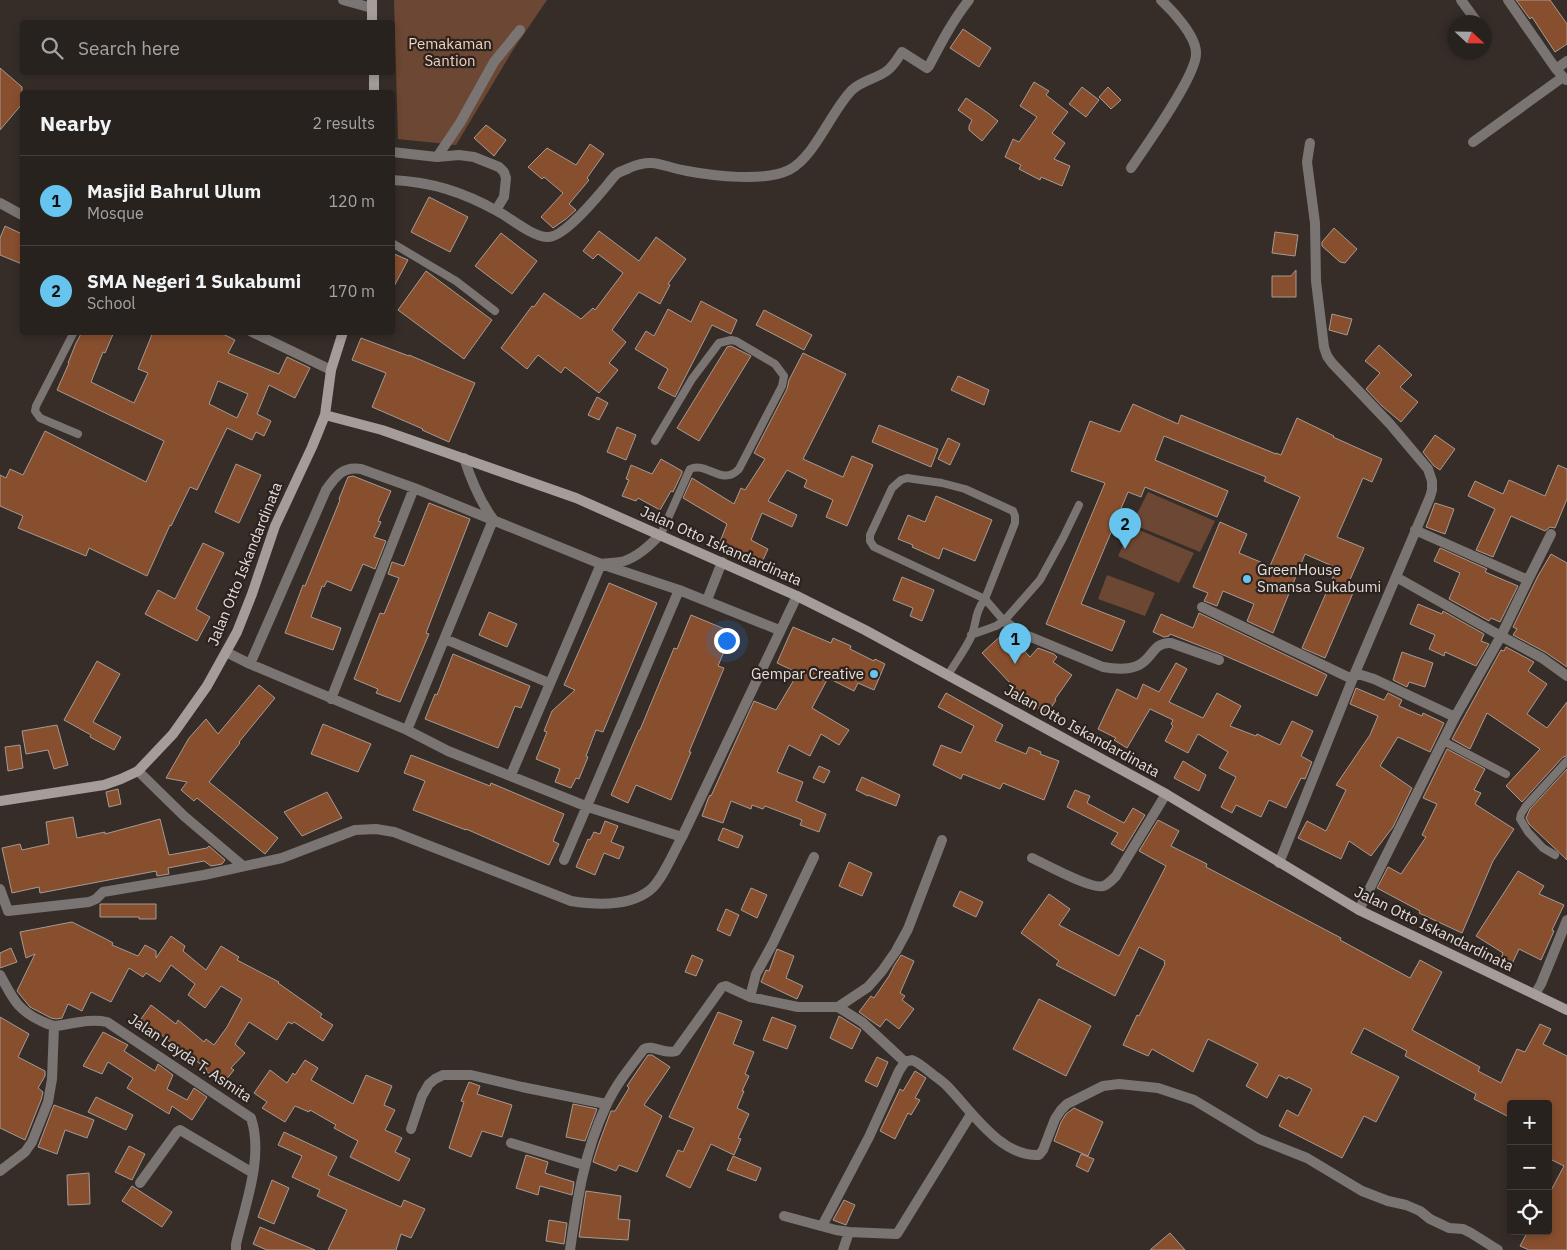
<!DOCTYPE html>
<meta charset="utf-8">
<style>
:root{--surface:#28221e;--page:#342f2b;--text:#f1f3f6;--muted:#a5a4a4;--line:#443f3c;--accent:#66c4ef}
body{margin:0;font-family:"IBM Plex Sans",sans-serif;background:var(--page);color:var(--text)}
.controls{position:absolute;right:15px;bottom:15px;display:grid;overflow:hidden;border-radius:5px;box-shadow:0 2px 8px #0003}
.controls button{width:45px;height:45px;display:grid;place-items:center;padding:0;border:0;border-bottom:1px solid var(--line);background:var(--surface);color:var(--text);font:25px sans-serif}
.compass{position:absolute;left:1447px;top:15px;width:45px;height:45px;border-radius:50%;background:var(--surface);box-shadow:0 2px 8px #0003;rotate:112deg}
.you{position:absolute;left:726px;top:640px;width:18px;height:18px;margin:-12px;border:4px solid #fff;border-radius:50%;background:#1a73e8;box-shadow:0 0 0 8px #1a73e833}
.badge{display:grid;place-items:center;width:32px;height:32px;border-radius:50%;background:var(--accent);color:#111;font-size:16px;font-weight:700}
.pin{position:absolute;translate:-50% -41px;filter:drop-shadow(0 1px 2px #0008)}
.pin::after{content:'';position:absolute;top:26px;width:18px;height:15px;background:inherit;clip-path:polygon(0 0,100% 0,50% 100%)}
.list{margin:0;padding:0;list-style:none}
h2{display:flex;justify-content:space-between;align-items:center;height:65px;margin:0;padding:0 20px;font-size:21px}
h2 small{font-size:16px;font-weight:400;color:var(--muted)}
.list li{display:grid;grid-template-columns:32px 1fr auto;gap:15px;align-items:center;box-sizing:border-box;height:90px;padding:0 20px;border-top:1px solid var(--line)}
.list b{display:block;font-size:19px;white-space:nowrap}
.list p{margin:0;font-size:16px;white-space:nowrap;color:var(--muted)}
.list em{font-size:16px;font-style:normal;color:var(--muted)}
.icon{flex:none;width:28px;height:28px;fill:none;stroke:currentColor;stroke-width:2;stroke-linecap:round;stroke-linejoin:round}
.map{position:relative;flex:none;width:1567px;height:1250px;overflow:hidden}
.search{position:absolute;background:var(--surface);box-shadow:0 2px 8px #0003;left:20px;top:20px;width:375px;height:55px;display:flex;align-items:center;gap:12px;box-sizing:border-box;padding:0 18px;border-radius:5px;color:var(--muted);font-size:19px}
.panel{position:absolute;background:var(--surface);box-shadow:0 2px 8px #0003;left:20px;top:90px;width:375px;height:245px;border-radius:5px}
.map>svg:first-child{display:block}
.green{fill:#6c4733}
.building{fill:#884f2e;stroke:#a59a94;fill-rule:evenodd}
.lines{fill:none;stroke-linecap:round;stroke-linejoin:round}
.lane{stroke:#7a7573;stroke-width:8}
.street{stroke:#7a7573;stroke-width:10}
.secondary{stroke:#a59d99;stroke-width:10}
.poi-dot{fill:#66c4ef;stroke:#2c231e;stroke-width:2}
.labels{text-anchor:middle;stroke-width:4.5;stroke-linejoin:round;paint-order:stroke}
.park-label{font-size:15px;fill:#f5d2bf;stroke:#2c231e}
.street-label{font-size:15px;fill:#e4deda;stroke:#2c231e}
.poi-label{font-size:15px;fill:#e4deda;stroke:#2c231e;text-anchor:start}
</style>
<div class="map">
<svg width="1567" height="1250" viewBox="0 0 1567 1250">
<rect width="100%" height="100%" fill="#362d28"/>
<path class="green" d="M394 0H547L513 50 456 145 398 139Z
M1148 492 1215 521 1200 552 1132 524Z
M1132 527 1194 553 1179 583 1118 556Z
M1107 575 1155 593 1145 616 1098 599Z"/>
<path class="building" d="M1516 0H1550L1567 24V44L1555 52 1532 17 1530 19Z
M963 29 991 48 979 67 950 48Z
M0 68 22 87V104L0 130Z
M1034 82 1049 91 1046 95 1068 112 1052 133 1065 143 1054 159 1070 166 1062 186 1041 177 1040 180 1019 169 1021 165 1005 157 1013 139 1019 142 1037 117 1020 106Z
M1082 87 1099 100 1086 117 1069 104Z
M1108 87 1121 100 1111 109 1099 97Z
M966 98 988 113 998 121 982 141 969 130V126L972 120 958 110Z
M486 125 506 140 494 156 474 138Z
M590 144 604 154 587 178 589 180 569 204 576 210 566 219 553 228 541 217 563 193 544 177 542 179 528 167 547 148 576 165Z
M429 197 468 217 450 252 411 232Z
M5 226 22 234V264L0 255V238Z
M1334 228 1357 249 1345 263 1340 262 1322 246V242Z
M599 231 639 261 656 237 686 259 668 284 670 285 660 304 639 292 612 330 626 342 609 363 618 370 599 393 565 367 561 373 538 355 527 369 501 348 532 306 534 307 544 293 581 319 593 308 595 310 623 273 598 254 593 259 583 251Z
M1275 232 1298 235 1295 256 1272 253Z
M501 233 537 261 512 294 475 266Z
M392 253 408 260 392 290Z
M1296 270V297H1272V276H1291Z
M426 271 492 320 464 359 398 310Z
M701 301 737 320 731 334 712 325 675 397 658 388 668 369 635 349 646 331 654 336 668 309 691 322Z
M764 310 812 335 804 350 756 325Z
M1332 314 1352 319 1347 335 1329 330Z
M82 332H114L105 353 103 352 91 382 134 403 148 373 138 369 153 332H219L235 340 228 353 279 374 287 357 310 368 295 398 269 385 257 414 271 421 264 436 256 432 252 440 227 428 197 490 190 487 171 526 170 525 147 576 89 548 86 556 18 528 23 516 0 506V475L6 478 10 469 23 475 45 431 146 482 164 441 57 390 69 363H68L76 343ZM218 381 248 394 237 418 209 404Z
M361 338 409 356V355L475 383 449 442 422 430 423 429 372 407 386 373 352 360Z
M1379 345 1412 375 1400 387 1418 402 1401 422 1382 406 1366 389 1380 373 1365 361Z
M731 346 751 356 699 441 677 428 727 347Z
M803 353 846 374 803 459 843 477 852 456 873 465 847 526 826 517 833 500 804 487 807 480 787 470 768 501 797 515 792 527 762 513 751 540 768 549 762 562 733 549 731 552 718 547 727 524 683 498 692 478 734 504 741 488 745 490 765 459 754 453 787 389 789 380Z
M958 376 989 390 984 405 951 390Z
M597 397 608 403 599 420 588 415Z
M1133 404 1178 424 1181 415 1276 454V453L1281 455 1297 418 1334 436 1333 437 1382 459 1372 482 1363 478 1337 537 1364 548 1349 582 1356 586 1325 658 1302 648 1337 568 1305 554 1273 633 1247 621 1254 604 1223 591 1217 606 1204 601 1208 593 1193 587 1220 522 1247 534 1239 553 1270 566 1300 497 1264 481 1266 477 1164 436 1155 460 1228 491 1217 517 1145 487 1141 497 1128 492 1081 604 1125 621 1112 651 1046 624 1105 483 1071 471 1090 421 1120 432Z
M879 425 938 449 931 467 872 442Z
M617 427 636 435 626 460 607 452Z
M1435 435 1455 449 1440 470 1434 466 1423 452Z
M948 438 960 444 950 465 938 459Z
M661 459 682 471V473L673 492 671 491 660 510 638 498 636 501 622 496 629 480 626 479 631 465 652 474Z
M236 464 261 475 239 523 215 512Z
M1558 465 1567 469V499L1555 528 1550 527 1545 531 1511 516 1493 557 1476 550 1495 509 1468 496 1475 481 1503 494 1509 480 1545 496Z
M353 476 391 491 378 521 381 522 374 537 386 541 375 569 363 564 351 591 327 581 324 587 322 586 311 617 341 628 333 650 285 633 303 585 305 586 340 500 339 499 348 477Z
M936 496 992 520 975 561 943 548 939 559 912 547 913 545 898 539 908 515 925 522Z
M429 503 470 519 426 633 429 634 400 702 376 693 378 689 354 679 380 613 384 614 399 578 388 574 392 562 404 566Z
M1435 503 1454 509 1445 534 1426 527Z
M203 543 224 553 196 609 210 617 197 641 145 614 158 590 175 599Z
M1440 548 1487 569 1485 572 1518 586 1500 622 1491 618 1489 621 1449 599 1460 573 1434 561Z
M1551 554 1567 563V667L1545 652 1513 635 1517 629 1513 627 1538 576Z
M902 577 934 590 922 621 910 616 913 608 893 600Z
M609 583 657 603 603 732 596 730 586 756 588 757 579 779 576 778 571 788 555 782 560 769 536 759 547 732 544 731 552 711 575 690 564 685Z
M1418 604 1442 614 1443 611 1484 634 1481 641 1489 644 1476 666 1445 652 1444 656 1429 649 1435 635 1410 624Z
M489 612 517 624 507 647 479 635Z
M1199 613 1327 675 1317 696 1221 654 1170 634 1169 636 1164 637 1153 632 1161 614 1193 628Z
M691 615 732 632 718 666 724 668 689 752H691L671 800 636 785 628 803 611 795 639 730H640L674 648 677 649Z
M793 627 831 643 833 638 851 646 850 649 874 661 875 659 885 664 874 690 858 683 854 691 828 678 812 708 849 730 839 745 821 734 810 756 789 745 777 772 803 782 796 801 826 814 819 832 800 825 802 820 765 806 763 809 752 805 751 809 731 801 723 823 702 816 708 799 710 795 711 796 754 701 776 710 798 673 777 663Z
M1006 631 1030 657 1038 648 1054 654 1057 657 1053 662 1072 675 1055 699 1056 700 1047 714 1025 699 982 653Z
M1506 647 1534 662 1528 671 1547 684 1527 714 1547 728 1567 702V756L1563 757 1522 802 1506 786 1540 749 1487 713 1470 749 1452 739 1501 650 1504 651Z
M1402 652 1433 663 1425 687 1409 682 1407 687 1393 680Z
M453 654 530 686 521 708 515 706 498 748 425 719 435 694 437 695Z
M97 661 120 674 93 722 121 737 114 750 90 737 91 735 64 720Z
M1176 663 1187 669 1169 702 1203 718 1217 693 1241 706 1230 726 1256 736 1257 734 1280 745 1292 721 1313 731 1301 756 1312 762 1305 779 1301 778 1286 808 1269 800 1261 817 1236 805 1232 813 1221 807 1236 777 1219 768 1228 752 1198 734 1188 753 1165 741 1173 726 1171 724 1173 720 1150 709 1127 748 1114 740 1116 738 1098 729 1117 689 1137 699 1143 684 1159 692Z
M259 685 275 698 239 742 240 743 209 782 278 838 265 854 197 798 194 801 181 790 187 782 166 778 189 738 206 719 218 734Z
M1356 688 1384 700 1388 693 1402 700 1399 706 1422 716 1423 713 1444 723 1430 752 1398 737 1380 766 1412 788 1393 827 1371 856 1349 841 1341 859 1298 838 1307 821 1326 831 1346 790 1336 785 1370 735 1378 716 1350 704Z
M946 693 1003 725 995 741 1026 754 1029 747 1041 752 1040 754 1059 761 1044 800 1003 783 1000 789 963 774 961 779 933 765 941 745 961 753 974 726 938 707Z
M323 724 371 744 358 772 311 754Z
M57 725 68 765 54 769 48 750 26 754 22 731Z
M20 745 23 768 8 771 5 747Z
M1447 749 1485 769 1474 790 1481 793 1475 804 1514 829 1493 861 1462 933 1419 913 1420 911 1377 888 1388 867 1401 874 1426 837 1422 835 1437 804 1423 798Z
M411 755 490 786 491 783 564 814 553 841 559 844 549 865 466 829V830L413 810 425 781 404 773Z
M1183 761 1206 775 1199 791 1174 778Z
M819 766 830 771 824 783 813 778Z
M1567 769V860L1529 824 1526 818 1530 809Z
M862 777 900 795 896 806 868 795V796L856 790Z
M118 789 121 804 109 807 106 792Z
M1075 790 1090 796 1087 803 1124 823 1133 808 1145 815 1123 851 1111 844 1118 833 1067 807Z
M327 792 342 818 302 836 284 812Z
M73 817 77 838 105 832V834L160 819 169 855 207 848 209 846 225 860 222 864 211 866 204 861 168 868 169 874 157 876 156 871 40 893 39 887 12 893 2 848 20 844 22 850 49 844 46 822Z
M1158 820 1179 831 1171 846 1207 864 1206 867 1341 938 1340 940 1410 978 1420 960 1442 972 1412 1030 1480 1067 1478 1071 1501 1083 1517 1049 1525 1052 1540 1024 1551 1029 1543 1044 1567 1056V1250H1529L1520 1246 1528 1231H1548V1196L1564 1166 1548 1158V1104H1511V1118L1474 1099 1476 1094 1405 1056 1407 1051 1364 1028 1351 1053 1399 1077 1376 1122 1364 1116 1342 1158 1279 1126 1287 1110 1298 1116 1312 1089 1288 1077 1287 1079 1279 1075 1267 1098 1246 1086 1258 1064 1208 1039 1193 1072 1152 1049 1148 1056 1123 1045 1137 1015 1139 1016 1165 964 1164 963 1165 961 1139 947 1115 996 1056 965 1059 961 1021 933 1049 894 1070 909 1059 925 1119 956 1166 866 1139 851Z
M605 821 618 826 611 842 624 847 619 859 604 853 595 875 576 867 588 839 590 840 594 832 600 834Z
M723 828 743 836 738 848 718 840Z
M849 862 872 873 862 896 839 886Z
M1518 871 1544 886 1539 894 1564 905 1552 930 1554 931 1541 960 1519 949 1511 966 1500 961 1503 953 1476 936Z
M751 888 767 895 757 918 741 910Z
M960 891 983 902 976 917 953 906Z
M100 904H156V919H139V917H100Z
M726 909 739 915 730 936 717 930Z
M72 922 106 939 113 943 112 945 138 956 145 945 156 951V958L171 936 185 946 183 951 206 970 221 946 239 957 237 960 279 982 278 983 322 1014 320 1017 333 1025 323 1041 294 1022 292 1024 288 1022 277 1040 249 1022 235 1044 245 1053 231 1068 234 1070 225 1081 221 1077 218 1080 206 1071 207 1069 187 1054 185 1056 175 1048 176 1047 157 1031 155 1034 141 1023V1019L151 1005 176 1024 178 1020 204 1042 206 1039 214 1045 227 1027 242 999 221 986 205 1008 188 995 195 984 171 965 160 982 146 973 143 977 129 968 111 1002 91 992 82 1011 68 1004 62 1018 56 1019 51 1018 30 1007 17 991 35 954 26 958 20 932Z
M11 948 17 962 0 968V953Z
M777 949 794 956 786 978 803 986 797 999 761 982 766 970 769 971Z
M692 955 703 960 696 976 685 972Z
M901 955 914 961 900 993 905 996 902 1000 914 1009 899 1029 886 1019 880 1027 859 1012 871 996 874 998 889 976 894 966Z
M1039 999 1091 1026 1066 1076 1013 1049Z
M718 1012 742 1021 733 1044 754 1052 745 1074 749 1076 742 1091H744L737 1108 749 1114 738 1138 741 1139 734 1155 711 1144 690 1188 666 1176 678 1150 683 1152 694 1128 669 1117Z
M839 1016 861 1030 852 1049 830 1038Z
M0 1017 29 1034 18 1057 45 1071V1076L38 1088 43 1092 41 1100 25 1140 0 1128Z
M772 1017 796 1026 787 1049 763 1040Z
M103 1032 128 1045 124 1051 155 1071 158 1064 173 1075 167 1089 187 1100 194 1088 207 1097 192 1120 172 1106 169 1114 127 1088 133 1078 108 1062 102 1074 83 1066Z
M648 1055H652L670 1067 644 1105 662 1116 637 1172 619 1165 616 1171 593 1162 599 1143 611 1111H615L629 1088 627 1086Z
M877 1057 888 1062 877 1087 865 1081Z
M305 1060 318 1068 311 1080 353 1104 366 1075 392 1086 384 1105 395 1110 385 1130 402 1138 395 1152 410 1159 399 1181 350 1157 358 1141 334 1128 336 1125 310 1110 309 1112 295 1106 285 1122 262 1108 267 1102 254 1093 270 1070 287 1083 293 1073 295 1075Z
M915 1071 926 1078 915 1098 920 1100 911 1115 908 1113 895 1139 880 1131 900 1089 903 1091Z
M469 1082 480 1086 477 1094 512 1105 502 1137 482 1131 471 1157 449 1148 464 1102 461 1101Z
M96 1097 133 1115 126 1130 88 1112Z
M573 1104 597 1109 585 1141 566 1137Z
M54 1105 94 1120 87 1138 65 1130 57 1154 38 1147Z
M1074 1108 1103 1122 1088 1156 1054 1141 1061 1122 1066 1114Z
M284 1132 337 1157 328 1175 401 1207 404 1200 425 1209 411 1238 401 1234 396 1250H328L347 1210 317 1196 320 1190 292 1177 302 1156 278 1145Z
M129 1146 145 1154 132 1180 115 1172Z
M1081 1154 1094 1159 1088 1172 1076 1166Z
M526 1155 548 1162 545 1173 574 1182 572 1195 540 1186 538 1195 516 1188Z
M733 1156 761 1168 756 1181 727 1170Z
M89 1173 90 1204 68 1205 67 1175Z
M272 1180 289 1188 274 1224 258 1217Z
M132 1186 172 1212 162 1227 122 1201Z
M586 1191 621 1196 618 1219 630 1220 628 1240 579 1237Z
M844 1200 855 1205 846 1225 833 1220Z
M549 1220 567 1223 564 1244 546 1241Z
M260 1227 315 1250H267L253 1244Z
M1170 1233 1185 1250H1150Z"/>
<g class="lines">
<path class="lane" d="M392 243 456 281 495 311
M74 332 36 406 35 411 40 418 78 434
M655 441 692 379 719 343 731 340 736 341 775 364 784 376 782 386 739 469C722 487 707 461 690 469L661 534
M907 478 942 483 965 489 1013 511 1015 516V523L985 599 874 547 870 541V535L892 488 901 480Z
M971 635 996 626 1004 621 1040 580 1063 538 1079 505
M948 675C955 663 965 650 971 637 977 623 974 613 985 599L1004 621
M1443 741 1506 774
M1555 855 1543 848 1528 832 1520 819 1521 814 1526 806 1567 761"/>
<path class="street" d="M343 0 372 8
M1461 0 1477 22
M1508 0 1556 69 1566 80
M1556 69 1567 61
M1473 142 1563 77
M1310 143 1307 162 1315 223 1316 281 1324 347 1327 356 1332 363 1390 424 1428 469 1432 481V490L1430 497 1355 673 1374 679 1455 717
M392 152 437 157 459 155 474 157 499 167 504 172 506 178 504 197 496 210
M437 157 460 123 494 62 520 30
M1131 168C1146 146 1196 76 1196 54 1197 37 1173 11 1161 0
M392 180C432 182 463 192 497 211 511 218 531 236 547 237 563 239 597 197 608 184 611 180 615 175 618 173 621 171 626 170 629 168 655 157 662 167 687 171 714 176 764 182 789 170 815 157 831 111 852 90 862 80 877 79 888 70 894 65 898 58 902 52L927 68 929 66C941 43 953 20 969 0
M0 203 22 215
M252 332 331 370
M464 458C471 480 479 500 493 519
M493 520 407 730 448 751 588 807 682 837 797 596
M1415 530 1528 580 1501 636 1542 658 1567 676
M1528 580 1551 534
M707 600 722 562
M1202 607 1352 679
M1004 621 1014 628 1026 635 1103 667C1114 669 1129 670 1139 665 1153 658 1153 642 1171 643L1219 660
M445 639 549 683
M226 652 250 664 407 730
M250 664 326 490C336 476 343 466 361 469L414 488 601 564 679 590 779 630
M331 699 414 488
M138 771 184 816 243 866
M511 775 601 564C608 563 615 563 621 562 637 558 650 545 661 534
M1032 858C1045 864 1092 890 1103 886 1108 885 1112 880 1116 876L1166 794
M564 860 679 590
M1279 863 1355 673
M0 889 8 911 89 902 96 899 103 892 204 875 282 858 355 830 376 829 394 832 571 901C596 905 629 907 650 890 662 881 674 851 682 837
M1359 910 1455 717 1501 636 1396 577
M0 975C13 998 16 1009 41 1021 46 1023 51 1026 56 1026 72 1024 90 1018 107 1022L251 1118C264 1157 245 1205 236 1244V1250
M1535 994 1541 984 1567 920
M750 997 756 974 773 943 814 857
M838 1007 862 1022 905 1062
M411 1129 422 1096 429 1084 435 1079 443 1075H471L522 1087 606 1104
M511 1143 584 1165
M0 1171 25 1152 32 1142 48 1102 52 1079 54 1026
M140 1183 177 1132 180 1130 253 1173
M784 1216 836 1230 849 1232 843 1250
M822 1226 869 1137 899 1071 905 1062 912 1060C919 1063 925 1068 931 1073 937 1078 944 1082 949 1088 972 1112 1001 1157 1039 1155L1043 1150 1055 1119 1061 1110 1067 1104 1103 1086 1119 1084 1158 1088 1194 1100 1259 1139 1307 1158 1362 1191 1388 1201 1406 1205 1420 1211 1430 1219 1449 1228 1463 1229 1471 1233 1498 1250
M849 1232 897 1234 971 1114
M570 1250C577 1201 584 1152 606 1106 615 1086 630 1067 644 1049 653 1044 664 1055 676 1051L722 987 726 986 750 997 798 1007H838L868 987 882 971 896 951 908 929 942 840"/>
<path class="secondary" d="M372 0V22
M374 72V92
M325 415 331 370 343 332
M0 801 104 785 121 779 138 771 173 734 207 686 237 632 252 594 275 526 312 447 325 415 382 430 576 498 797 596 865 630 1166 794 1359 910 1567 1010"/>
</g>
<g class="poi-dot">
<circle cx="1247" cy="579" r="5"/>
<circle cx="874" cy="674" r="5"/>
</g>
<g class="labels">
<g class="park-label">
<text x="450" y="49">Pemakaman<tspan x="450" dy="17">Santion</tspan></text>
</g>
<g class="street-label">
<text transform="translate(721 546) rotate(24)" y="5">Jalan Otto Iskandardinata</text>
<text transform="translate(245 564) rotate(-68)" y="5">Jalan Otto Iskandardinata</text>
<text transform="translate(1082 731) rotate(29)" y="5">Jalan Otto Iskandardinata</text>
<text transform="translate(1434 929) rotate(26)" y="5">Jalan Otto Iskandardinata</text>
<text transform="translate(190 1058) rotate(34)" y="5">Jalan Leyda T. Asmita</text>
</g>
<g class="poi-label">
<text x="1257" y="575">GreenHouse<tspan x="1257" dy="17">Smansa Sukabumi</tspan></text>
<text x="864" y="679" text-anchor="end">Gempar Creative</text>
</g>
</g>
</svg>
<div class="controls">
<button>+</button>
<button>−</button>
<button><svg class="icon" aria-label="locate" viewBox="0 0 24 24"><circle cx="12" cy="12" r="6"/><path d="M12 2v4M12 18v4M2 12h4M18 12h4"/></svg></button>
</div>
<svg class="compass" viewBox="-18 -18 36 36"><path d="M0-13l5 13h-10z" fill="#e53935"/><path d="M0 13l5-13h-10z" fill="#a5a4a4"/></svg>
<div class="you"></div>
<div class="pin badge" style="left:1015px;top:664px">1</div>
<div class="pin badge" style="left:1125px;top:549px">2</div>
<div class="search"><svg class="icon" aria-label="search" viewBox="0 0 24 24"><circle cx="10" cy="10" r="6"/><path d="M15 15l6 6"/></svg>Search here</div>
<section class="panel">
<h2>Nearby<small>2 results</small></h2>
<ul class="list">
<li><span class="badge">1</span><div><b>Masjid Bahrul Ulum</b><p>Mosque</p></div><em>120 m</em></li>
<li><span class="badge">2</span><div><b>SMA Negeri 1 Sukabumi</b><p>School</p></div><em>170 m</em></li>
</ul>
</section>
</div>
